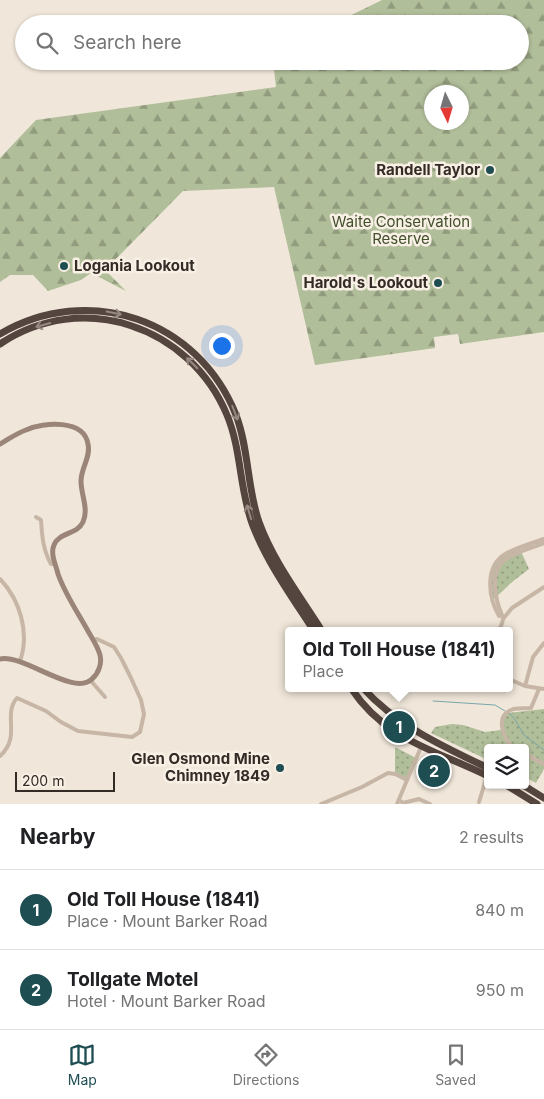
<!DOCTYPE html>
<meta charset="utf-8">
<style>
:root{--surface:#fff;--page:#f2f2f2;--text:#202124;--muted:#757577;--line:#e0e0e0;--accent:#1e4d52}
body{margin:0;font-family:Inter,sans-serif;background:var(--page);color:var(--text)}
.controls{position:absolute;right:15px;bottom:15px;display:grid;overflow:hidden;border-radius:5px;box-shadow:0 1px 4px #0004}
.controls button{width:45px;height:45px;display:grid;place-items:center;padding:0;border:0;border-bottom:1px solid var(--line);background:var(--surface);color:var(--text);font:25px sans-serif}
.compass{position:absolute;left:424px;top:85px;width:45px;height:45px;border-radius:50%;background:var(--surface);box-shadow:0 1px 4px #0004;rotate:175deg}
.scale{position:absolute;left:15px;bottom:12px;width:100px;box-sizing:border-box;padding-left:5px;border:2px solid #332b26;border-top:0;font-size:14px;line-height:18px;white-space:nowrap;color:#332b26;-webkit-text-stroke:4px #f8f0e5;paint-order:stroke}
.you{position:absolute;left:221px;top:345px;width:18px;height:18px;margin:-12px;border:4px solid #fff;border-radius:50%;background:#1a73e8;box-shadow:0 0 0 8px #1a73e833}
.badge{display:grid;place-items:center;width:32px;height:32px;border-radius:50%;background:var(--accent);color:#fff;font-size:16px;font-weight:700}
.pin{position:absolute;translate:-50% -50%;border:2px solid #fff;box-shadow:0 1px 5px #0006}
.popup{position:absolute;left:285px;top:627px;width:228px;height:65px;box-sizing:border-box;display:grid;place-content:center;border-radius:5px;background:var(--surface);filter:drop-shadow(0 1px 4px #0005);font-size:16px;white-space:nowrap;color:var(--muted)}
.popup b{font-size:19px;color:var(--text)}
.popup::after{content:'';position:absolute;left:50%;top:100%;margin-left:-10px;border:10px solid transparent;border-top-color:var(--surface)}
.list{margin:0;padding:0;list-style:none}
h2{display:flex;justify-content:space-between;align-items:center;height:65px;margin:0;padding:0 20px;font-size:21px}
h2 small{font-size:16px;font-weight:400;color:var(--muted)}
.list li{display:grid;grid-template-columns:32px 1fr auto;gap:15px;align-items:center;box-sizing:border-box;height:80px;padding:0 20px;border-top:1px solid var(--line)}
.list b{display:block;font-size:19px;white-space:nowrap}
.list p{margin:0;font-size:16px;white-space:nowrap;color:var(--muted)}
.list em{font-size:16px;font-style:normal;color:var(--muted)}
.icon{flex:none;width:28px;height:28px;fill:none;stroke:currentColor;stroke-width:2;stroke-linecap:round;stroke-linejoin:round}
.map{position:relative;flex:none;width:544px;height:804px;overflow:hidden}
.search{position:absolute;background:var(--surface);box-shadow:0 1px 4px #0004;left:15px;right:15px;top:15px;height:55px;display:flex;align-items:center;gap:12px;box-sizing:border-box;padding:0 18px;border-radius:28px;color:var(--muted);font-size:19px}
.sheet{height:225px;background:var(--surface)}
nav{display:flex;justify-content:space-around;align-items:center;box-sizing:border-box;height:70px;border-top:1px solid var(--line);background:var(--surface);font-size:14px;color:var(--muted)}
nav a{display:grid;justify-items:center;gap:2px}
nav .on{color:var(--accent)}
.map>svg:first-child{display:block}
.forest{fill:url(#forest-firs);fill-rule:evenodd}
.park{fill:url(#park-dots)}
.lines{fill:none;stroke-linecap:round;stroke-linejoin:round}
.stream{stroke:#7aa7ab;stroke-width:1}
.street{stroke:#c7b6a6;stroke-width:4}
.secondary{stroke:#9a8578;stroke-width:5}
.highway{stroke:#54453e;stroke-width:7}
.oneway{stroke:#968981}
.poi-dot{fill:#1e4d52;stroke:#f8f0e5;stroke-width:2}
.labels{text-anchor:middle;stroke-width:5;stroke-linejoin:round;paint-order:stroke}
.poi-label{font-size:15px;font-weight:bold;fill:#332b26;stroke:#f8f0e5;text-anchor:end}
.park-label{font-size:15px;fill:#42502c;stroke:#f8f0e5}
</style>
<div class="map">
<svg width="544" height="804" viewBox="0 0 544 804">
<defs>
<pattern id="forest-firs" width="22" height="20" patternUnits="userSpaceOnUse" patternTransform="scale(1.25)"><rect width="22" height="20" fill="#b1be9a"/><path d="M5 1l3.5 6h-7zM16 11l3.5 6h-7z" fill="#919b7d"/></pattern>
<pattern id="park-dots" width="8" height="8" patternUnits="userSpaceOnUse" patternTransform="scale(1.25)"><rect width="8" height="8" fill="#b1be9a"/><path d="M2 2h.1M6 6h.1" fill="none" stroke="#919b7d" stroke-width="1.8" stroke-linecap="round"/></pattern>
</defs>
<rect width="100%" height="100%" fill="#f0e6d9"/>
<path class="forest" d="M382 0H544V332L460 344 458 334 434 337 435 348 315 365 274 187 183 191 105 270 126 291 91 273 81 280 48 291 33 275H10L0 282V158L36 120 276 87 273 61H520V24H333ZM432 92H462V122H432Z"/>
<path class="park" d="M519 547 529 569 512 582 493 600C490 567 490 564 519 547Z
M544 709V769L536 783 525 777V748H488V760L431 733 435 727 452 724 463 725 485 732 501 730 502 720 508 713Z
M395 747 416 758 407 780 395 774Z"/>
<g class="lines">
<path class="stream" d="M433 701 495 705 505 711
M509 713 514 718 524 735 544 750"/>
<path class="street" d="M36 517 41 520C42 536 43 550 51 564H55
M0 579C20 600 30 633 20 661
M499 616C488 597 484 565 507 553 519 547 532 543 544 539
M503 619 512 608 544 587
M499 631C500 628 503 622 503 619 502 614 498 606 497 600 487 557 511 556 544 543
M509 679 525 686 544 689
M91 681 105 697
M525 686 533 657 544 643
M514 748C504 740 494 717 511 710 517 707 525 709 531 708L539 689
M525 754 544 764
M0 756C22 736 2 715 17 698L46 711 61 722 78 731 132 737 140 732 144 714 141 700 131 678 121 658 114 647 97 639 93 640
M399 800 403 803 419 799 430 804
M479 802 487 776
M321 804 362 787 388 773 395 774 407 780
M397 804 421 747"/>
<path class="secondary" d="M0 444C9 439 17 433 26 430 44 422 84 419 88 444 91 457 81 468 81 481 81 495 89 509 83 522 77 535 59 532 54 545 50 554 56 565 58 574 65 594 78 613 88 631 92 638 98 647 100 655 102 663 99 673 92 679 74 697 24 654 0 659"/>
<path class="highway" d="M0 334C88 282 198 319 236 415 249 449 247 488 259 522 273 561 300 596 322 631
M0 344C82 289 190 326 227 415 242 451 239 490 253 526 268 564 292 597 314 631
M351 688C385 740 435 750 488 776
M363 688C396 725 444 747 488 768
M506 785 537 804
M523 785 544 798"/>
</g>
<defs><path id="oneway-shaft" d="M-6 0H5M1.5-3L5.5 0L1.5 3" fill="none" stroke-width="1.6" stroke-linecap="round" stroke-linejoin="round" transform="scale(1.25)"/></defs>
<g class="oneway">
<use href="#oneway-shaft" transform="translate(114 313) rotate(11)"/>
<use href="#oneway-shaft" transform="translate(43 325) rotate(164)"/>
<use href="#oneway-shaft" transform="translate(192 363) rotate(-135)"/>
<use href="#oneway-shaft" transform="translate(235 413) rotate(69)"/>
<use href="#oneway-shaft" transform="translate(249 512) rotate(-107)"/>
</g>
<g class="poi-dot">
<circle cx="490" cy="170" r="5"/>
<circle cx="64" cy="266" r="5"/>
<circle cx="438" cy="283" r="5"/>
<circle cx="280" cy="768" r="5"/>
</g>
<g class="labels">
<g class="poi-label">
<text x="480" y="175">Randell Taylor</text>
<text x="74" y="271" text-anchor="start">Logania Lookout</text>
<text x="428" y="288">Harold's Lookout</text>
<text x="270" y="764">Glen Osmond Mine<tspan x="270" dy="17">Chimney 1849</tspan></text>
</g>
<g class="park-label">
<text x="401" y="227">Waite Conservation<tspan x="401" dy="17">Reserve</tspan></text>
</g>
</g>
</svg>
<div class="controls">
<button><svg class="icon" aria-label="layers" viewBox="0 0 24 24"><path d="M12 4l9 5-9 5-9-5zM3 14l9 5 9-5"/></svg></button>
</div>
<svg class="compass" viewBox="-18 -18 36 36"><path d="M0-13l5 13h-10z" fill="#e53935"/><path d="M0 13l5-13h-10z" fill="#757577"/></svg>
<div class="scale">200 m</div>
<div class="you"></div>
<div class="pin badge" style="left:399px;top:727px">1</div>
<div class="popup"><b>Old Toll House (1841)</b>Place</div>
<div class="pin badge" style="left:434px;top:771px">2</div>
<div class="search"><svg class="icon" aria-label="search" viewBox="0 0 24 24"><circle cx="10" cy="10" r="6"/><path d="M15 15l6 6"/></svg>Search here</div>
</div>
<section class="sheet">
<h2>Nearby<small>2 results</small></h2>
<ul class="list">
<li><span class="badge">1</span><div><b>Old Toll House (1841)</b><p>Place · Mount Barker Road</p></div><em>840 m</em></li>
<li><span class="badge">2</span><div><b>Tollgate Motel</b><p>Hotel · Mount Barker Road</p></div><em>950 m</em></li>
</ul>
</section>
<nav>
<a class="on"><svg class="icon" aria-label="map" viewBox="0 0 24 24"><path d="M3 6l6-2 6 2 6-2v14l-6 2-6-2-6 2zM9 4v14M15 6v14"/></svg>Map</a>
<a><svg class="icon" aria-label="directions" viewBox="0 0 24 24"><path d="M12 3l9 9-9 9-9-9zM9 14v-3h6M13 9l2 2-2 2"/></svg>Directions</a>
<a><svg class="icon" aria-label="saved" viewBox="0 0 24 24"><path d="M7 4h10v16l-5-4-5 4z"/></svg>Saved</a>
</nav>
